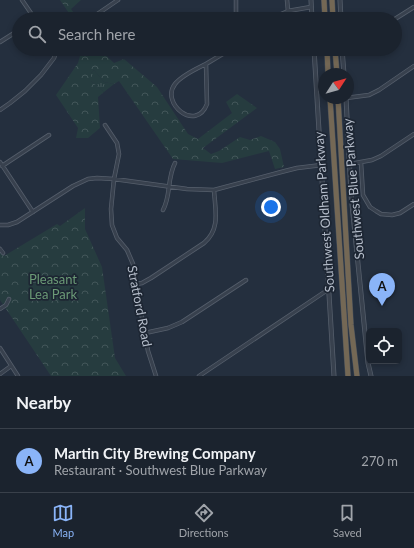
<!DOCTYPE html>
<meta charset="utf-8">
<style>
:root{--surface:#1b232e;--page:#282f3a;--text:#f1f3f6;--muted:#a0a4aa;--line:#39404a;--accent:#8ab4f8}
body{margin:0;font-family:Lato,sans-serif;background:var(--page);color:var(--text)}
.controls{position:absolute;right:12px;bottom:12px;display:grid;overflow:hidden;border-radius:6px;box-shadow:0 2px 6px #0003}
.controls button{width:36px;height:36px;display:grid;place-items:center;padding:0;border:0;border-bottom:1px solid var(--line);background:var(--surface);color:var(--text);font:20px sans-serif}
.compass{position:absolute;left:318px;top:68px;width:36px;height:36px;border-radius:50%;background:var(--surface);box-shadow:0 2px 6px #0003;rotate:54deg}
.you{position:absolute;left:271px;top:207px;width:14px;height:14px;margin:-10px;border:3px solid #fff;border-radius:50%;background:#1a73e8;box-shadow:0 0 0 6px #1a73e833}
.badge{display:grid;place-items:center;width:26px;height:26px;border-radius:50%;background:var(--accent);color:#111;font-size:13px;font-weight:700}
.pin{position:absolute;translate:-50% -33px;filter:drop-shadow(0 1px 2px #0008)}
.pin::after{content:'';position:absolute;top:21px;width:14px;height:12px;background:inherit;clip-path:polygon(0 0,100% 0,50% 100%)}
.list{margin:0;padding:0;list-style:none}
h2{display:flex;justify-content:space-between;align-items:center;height:52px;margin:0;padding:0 16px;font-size:17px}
h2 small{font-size:13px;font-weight:400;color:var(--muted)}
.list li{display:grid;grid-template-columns:26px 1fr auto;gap:12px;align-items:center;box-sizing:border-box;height:64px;padding:0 16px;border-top:1px solid var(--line)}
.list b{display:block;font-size:15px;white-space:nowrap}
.list p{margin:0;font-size:13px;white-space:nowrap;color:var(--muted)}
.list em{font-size:13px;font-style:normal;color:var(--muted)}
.icon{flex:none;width:22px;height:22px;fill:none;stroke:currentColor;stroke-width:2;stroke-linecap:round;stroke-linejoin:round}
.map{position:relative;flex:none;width:414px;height:376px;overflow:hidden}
.search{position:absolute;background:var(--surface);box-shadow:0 2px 6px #0003;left:12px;right:12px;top:12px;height:44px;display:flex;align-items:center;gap:10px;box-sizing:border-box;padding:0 14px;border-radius:22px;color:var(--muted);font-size:15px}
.sheet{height:116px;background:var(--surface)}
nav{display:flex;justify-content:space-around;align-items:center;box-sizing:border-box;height:56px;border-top:1px solid var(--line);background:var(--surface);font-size:11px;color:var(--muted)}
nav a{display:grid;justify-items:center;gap:2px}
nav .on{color:var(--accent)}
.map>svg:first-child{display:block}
.grass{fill:url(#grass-tufts)}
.forest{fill:url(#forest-crowns)}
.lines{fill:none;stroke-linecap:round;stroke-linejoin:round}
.minor-casing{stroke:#565f6c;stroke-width:4.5}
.tertiary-casing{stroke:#565f6c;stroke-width:5}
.motorway-casing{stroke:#434c59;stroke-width:6}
.minor{stroke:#38414e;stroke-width:3}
.tertiary{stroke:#38414e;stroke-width:3.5}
.motorway{stroke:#746855;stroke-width:5}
.labels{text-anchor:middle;stroke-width:3.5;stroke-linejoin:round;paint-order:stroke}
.street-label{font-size:13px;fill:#b4bcc9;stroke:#1d2633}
.park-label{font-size:13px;fill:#6b9a76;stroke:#1d2633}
</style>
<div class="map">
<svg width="414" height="376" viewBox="0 0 414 376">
<defs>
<pattern id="grass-tufts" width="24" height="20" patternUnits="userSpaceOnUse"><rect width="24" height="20" fill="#263c3f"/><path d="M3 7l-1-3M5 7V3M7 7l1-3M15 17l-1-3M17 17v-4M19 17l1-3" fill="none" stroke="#435659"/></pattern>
<pattern id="forest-crowns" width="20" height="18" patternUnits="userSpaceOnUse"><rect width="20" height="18" fill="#263c3f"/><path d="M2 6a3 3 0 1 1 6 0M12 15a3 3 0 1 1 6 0" fill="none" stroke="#435659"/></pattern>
</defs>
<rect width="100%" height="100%" fill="#242f3e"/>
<path class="grass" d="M94 70 104 82 114 84 104 92 91 81V73Z"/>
<path class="forest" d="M60 0H81L71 9 78 19H73Z
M82 49H99L114 63 124 59 157 87 188 134 198 139 232 113 226 102 237 94 257 108 203 148 211 154 219 151 240 137 250 140 261 136 275 142 280 149 284 167 275 169 269 151 222 163 173 159 119 81 114 84 104 82 94 70 91 73V81L104 92 98 97 100 128 88 138H76L78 128 56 95 78 63Z
M85 208V229L102 267 115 358 126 376H51L0 300V250L4 256 57 224 60 226Z"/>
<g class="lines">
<defs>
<path id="minor" d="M22 0 35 19
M236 0V19
M287 0 288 11
M90 19 118 0
M270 19 288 11 311 7
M395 19 414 7
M0 42 19 30
M343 53 349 49
M206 64 207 104C196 133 160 103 175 84 182 75 196 69 206 64Z
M206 64 231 49
M346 98 369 95 379 90 414 66
M0 110 10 103 25 91 41 75 54 58 57 49
M105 125 117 143 119 154 114 179 111 209 112 225 117 238 127 250 133 264 136 284 148 351 156 376
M0 162 33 212
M361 163 363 195 370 207 376 211 381 214 392 215 400 213 414 204
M350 164 372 160 381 156 414 134
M2 166 49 135
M163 210C171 196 167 178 175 163
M0 225H8L17 222 73 186 88 179 97 178 114 179 187 189 214 190 285 171 297 168 322 165
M0 249 3 253
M136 284 142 283 151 278 204 243C221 229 215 209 214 190
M0 309 6 305 9 299
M145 333 168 328 182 322 246 280
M0 348 18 376
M0 374 11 366
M199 376 329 289"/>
<path id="tertiary" d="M311 0 312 19
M340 0 341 19
M314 49 334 376
M342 49 344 74
M346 98 351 194 368 363 371 376"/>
<path id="motorway" d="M324 0 325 19
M332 0 333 19
M327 49 328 74
M335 49 337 74
M330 98 348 376
M338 98 351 325 357 376"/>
</defs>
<use href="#minor" class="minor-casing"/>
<use href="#tertiary" class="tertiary-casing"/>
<use href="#motorway" class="motorway-casing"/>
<use href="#minor" class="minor"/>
<use href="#tertiary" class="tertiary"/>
<use href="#motorway" class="motorway"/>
</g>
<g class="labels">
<g class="street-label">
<text transform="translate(353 189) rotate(-95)" y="5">Southwest Blue Parkway</text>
<text transform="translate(324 212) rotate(-94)" y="5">Southwest Oldham Parkway</text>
<text transform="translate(140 306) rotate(79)" y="5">Stratford Road</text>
</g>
<g class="park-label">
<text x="53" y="284">Pleasant<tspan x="53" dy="15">Lea Park</tspan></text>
</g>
</g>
</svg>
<div class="controls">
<button><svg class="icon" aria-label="locate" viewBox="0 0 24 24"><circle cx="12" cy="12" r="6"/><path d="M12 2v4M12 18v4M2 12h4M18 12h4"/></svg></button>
</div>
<svg class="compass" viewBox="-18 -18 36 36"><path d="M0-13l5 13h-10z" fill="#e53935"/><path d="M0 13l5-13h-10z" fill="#a0a4aa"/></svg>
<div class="you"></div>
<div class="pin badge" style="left:382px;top:306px">A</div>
<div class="search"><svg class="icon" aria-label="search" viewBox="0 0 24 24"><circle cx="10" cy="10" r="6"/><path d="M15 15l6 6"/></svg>Search here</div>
</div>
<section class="sheet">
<h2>Nearby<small></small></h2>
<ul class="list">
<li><span class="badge">A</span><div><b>Martin City Brewing Company</b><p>Restaurant · Southwest Blue Parkway</p></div><em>270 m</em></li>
</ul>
</section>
<nav>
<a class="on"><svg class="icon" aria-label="map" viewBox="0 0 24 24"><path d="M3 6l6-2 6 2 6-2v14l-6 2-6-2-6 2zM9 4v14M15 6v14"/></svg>Map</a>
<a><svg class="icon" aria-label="directions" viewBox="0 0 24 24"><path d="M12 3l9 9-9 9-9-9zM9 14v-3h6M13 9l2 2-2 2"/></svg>Directions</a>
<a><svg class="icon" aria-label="saved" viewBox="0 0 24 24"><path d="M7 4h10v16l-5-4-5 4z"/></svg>Saved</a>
</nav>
